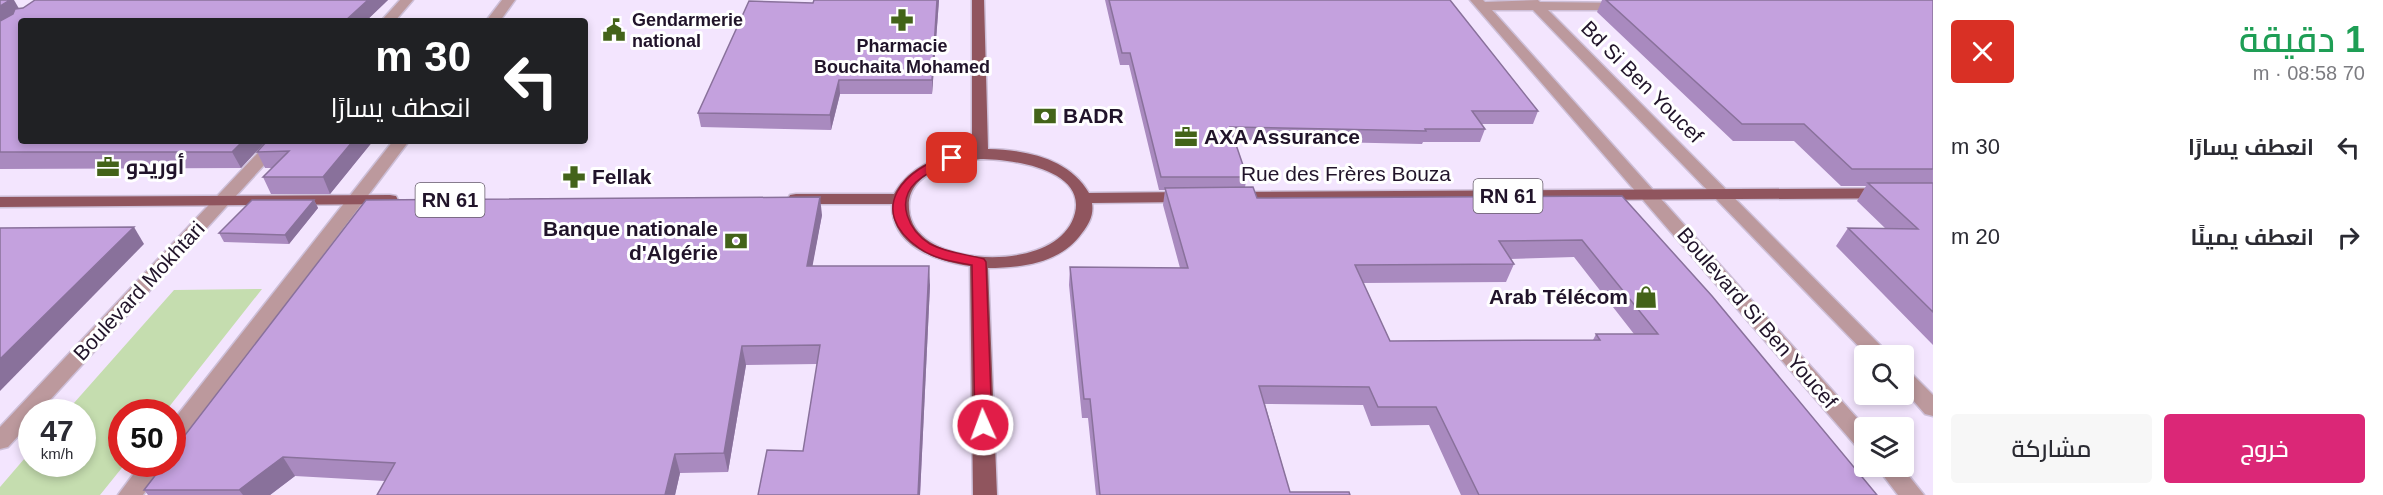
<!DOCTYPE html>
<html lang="ar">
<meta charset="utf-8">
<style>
body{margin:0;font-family:Helvetica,Cairo,sans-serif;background:#f7f7f7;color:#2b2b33;direction:rtl;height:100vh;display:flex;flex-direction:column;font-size:22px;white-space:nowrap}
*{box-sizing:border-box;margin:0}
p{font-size:20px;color:#7c7c81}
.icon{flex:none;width:33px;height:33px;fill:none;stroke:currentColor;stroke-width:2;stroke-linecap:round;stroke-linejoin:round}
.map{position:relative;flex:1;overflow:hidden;direction:ltr}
.drawer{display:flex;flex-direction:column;background:#fff;width:450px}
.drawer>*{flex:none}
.guide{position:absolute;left:18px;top:18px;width:570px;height:126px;border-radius:6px;box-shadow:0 3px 9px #0003;direction:rtl;background:#202124;color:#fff;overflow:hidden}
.buttons{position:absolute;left:1854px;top:345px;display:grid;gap:12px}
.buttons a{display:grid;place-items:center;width:60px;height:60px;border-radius:6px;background:#fff;box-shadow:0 3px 9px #0003;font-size:30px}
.speed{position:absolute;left:18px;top:399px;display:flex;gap:12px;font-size:30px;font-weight:700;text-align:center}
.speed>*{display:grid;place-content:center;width:78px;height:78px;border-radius:50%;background:#fff;box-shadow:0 3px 9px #0003;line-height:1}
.speed small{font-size:15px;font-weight:400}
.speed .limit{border:9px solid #d22;background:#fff;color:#111}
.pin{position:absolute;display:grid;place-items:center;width:51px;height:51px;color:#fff;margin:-26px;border-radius:12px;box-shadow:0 3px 9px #0006}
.me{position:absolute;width:66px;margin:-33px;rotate:358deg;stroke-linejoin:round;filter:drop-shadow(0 0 4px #0008)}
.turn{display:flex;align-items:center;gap:21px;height:126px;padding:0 18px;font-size:27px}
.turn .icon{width:78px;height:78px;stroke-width:2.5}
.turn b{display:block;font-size:42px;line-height:51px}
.round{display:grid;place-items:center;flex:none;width:63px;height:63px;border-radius:6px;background:#f7f7f7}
.summary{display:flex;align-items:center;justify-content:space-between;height:102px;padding:0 18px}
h1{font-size:36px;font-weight:600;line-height:45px;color:#1e9e55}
.cta{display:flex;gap:12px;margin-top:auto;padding:12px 18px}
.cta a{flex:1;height:69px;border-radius:6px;background:#db2777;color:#fff;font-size:24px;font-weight:600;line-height:69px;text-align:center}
.cta a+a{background:#f7f7f7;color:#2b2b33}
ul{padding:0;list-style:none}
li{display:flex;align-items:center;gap:18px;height:90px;padding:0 18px}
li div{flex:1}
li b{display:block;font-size:22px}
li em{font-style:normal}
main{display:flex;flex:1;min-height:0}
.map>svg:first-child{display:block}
</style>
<main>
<section class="drawer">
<div class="summary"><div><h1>1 دقيقة</h1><p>70 m · 08:58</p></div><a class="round" style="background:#d93025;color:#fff"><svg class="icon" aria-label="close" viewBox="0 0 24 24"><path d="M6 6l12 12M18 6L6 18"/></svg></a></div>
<ul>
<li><svg class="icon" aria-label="left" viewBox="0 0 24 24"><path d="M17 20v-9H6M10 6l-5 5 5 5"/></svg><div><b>انعطف يسارًا</b></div><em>30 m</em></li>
<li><svg class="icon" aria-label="right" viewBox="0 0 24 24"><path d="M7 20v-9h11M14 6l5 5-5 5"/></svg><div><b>انعطف يمينًا</b></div><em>20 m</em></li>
</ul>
<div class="cta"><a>خروج</a><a>مشاركة</a></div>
</section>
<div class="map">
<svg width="1933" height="495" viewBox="0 0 1933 495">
<rect width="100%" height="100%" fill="#f3e5fe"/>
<path fill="#c5ddaf" d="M 262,289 L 165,412 L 122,412 L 122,464 L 125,464 L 100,495 L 0,495 L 0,487 L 31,451 L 32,464 L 82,464 L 82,412 L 66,412 L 174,290 Z"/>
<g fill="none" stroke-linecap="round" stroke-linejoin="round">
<g stroke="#cdbfd8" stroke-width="3">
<g id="minor">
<path d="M 400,0 L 413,0 L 395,21 L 381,21 Z"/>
<path d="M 502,0 L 515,0 L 500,21 L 486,21 Z"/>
<path d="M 1470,0 L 1483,0 L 1485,2 L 1538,0 L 1540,2 L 1629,3 L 1630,6 L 1624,10 L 1548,10 L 1891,356 L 1868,356 L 1533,10 L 1492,10 L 1866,428 L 1864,448 L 1856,446 Z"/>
<path d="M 269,141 L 286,141 L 39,412 L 32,412 L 32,421 L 8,447 L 0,449 L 0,427 Z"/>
<path d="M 393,141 L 409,141 L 180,445 L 172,447 L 172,422 Z"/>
<path d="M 1904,371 L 1911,373 L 1933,395 L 1933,416 L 1925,414 L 1904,390 Z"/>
<path d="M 141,464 L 165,464 L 143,495 L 118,495 Z"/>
<path d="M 1876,466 L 1901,466 L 1924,495 L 1898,495 Z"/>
</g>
</g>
<g stroke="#cdbfd8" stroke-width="3">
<g id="major">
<path d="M 972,0 L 984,0 L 988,149 C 1025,150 1069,158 1089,193 L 1187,192 L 1193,193 L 1195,197 L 1193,201 L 1187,202 L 1092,203 C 1094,215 1089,224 1082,233 C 1061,263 1022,268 988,268 L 997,495 L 973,495 L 970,266 C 936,261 891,246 892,204 L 796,204 L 790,203 L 788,199 L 790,195 L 796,194 L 894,194 C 911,164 940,156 972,150 ZM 980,159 C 1008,159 1086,168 1075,213 C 1062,265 966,266 930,242 C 918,234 910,224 909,209 C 906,172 953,163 980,159 Z"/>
<path d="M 1933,188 L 1933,198 L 1233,202 L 1227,201 L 1225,197 L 1227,193 L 1233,192 Z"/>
<path d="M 390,195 L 396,196 L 398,200 L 396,204 L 0,207 L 0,197 Z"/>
</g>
</g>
<use href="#minor" fill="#bc999d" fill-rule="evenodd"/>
<use href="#major" fill="#90555e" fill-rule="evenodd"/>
</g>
<g fill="#a98abf" fill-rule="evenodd">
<path d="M 0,0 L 19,9 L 388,0 L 366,21 L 21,21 L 266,141 L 241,168 L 0,169 Z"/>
<path d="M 939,0 L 932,94 L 840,94 L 831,130 L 701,127 L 698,113 Z"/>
<path d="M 1105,0 L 1450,0 L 1538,111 L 1533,124 L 1481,124 L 1485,129 L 1480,142 L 1423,142 L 1422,144 L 1234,140 L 1247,177 L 1245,187 L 1257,198 L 1622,196 L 1877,495 L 1461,495 L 1429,425 L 1371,426 L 1363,405 L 1265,404 L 1290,492 L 1350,495 L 1096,495 L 1088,418 L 1082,418 L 1069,285 L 1070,267 L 1180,268 L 1163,205 L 1165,190 L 1159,190 L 1129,65 L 1120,65 ZM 1574,257 L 1634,334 L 1596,334 L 1593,340 L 1390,341 L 1363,283 L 1506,282 L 1514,264 L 1510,259 Z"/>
<path d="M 1602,0 L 1933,0 L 1933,345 L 1836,246 L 1848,228 L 1886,229 L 1857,201 L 1866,186 L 1841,186 L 1794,141 L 1733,141 L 1597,12 Z"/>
<path d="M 373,141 L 330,194 L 271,194 L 263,177 L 272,168 L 265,168 L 257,152 Z"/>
<path d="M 314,200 L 318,208 L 289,244 L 224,242 L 219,233 Z"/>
<path d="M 822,215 L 812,266 L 930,285 L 920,495 L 758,495 L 803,451 L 817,364 L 746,365 L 728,472 L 680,473 L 675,495 L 377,495 L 385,481 L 295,476 L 270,495 L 148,495 L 144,490 Z"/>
</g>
<g fill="#89719b">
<path d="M 10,0 L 14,0 L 21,12 L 0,26 L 0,6 Z"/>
<path d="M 368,0 L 388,0 L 366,21 L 345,21 Z"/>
<path d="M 937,0 L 939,0 L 932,94 L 932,80 Z"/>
<path d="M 839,80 L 840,94 L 831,130 L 830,115 Z"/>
<path d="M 243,141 L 266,141 L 241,168 L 232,152 Z"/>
<path d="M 353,141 L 373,141 L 330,194 L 323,177 Z"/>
<path d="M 820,197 L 822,215 L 809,285 L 807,266 Z"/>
<path d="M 314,200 L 318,208 L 289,244 L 285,235 Z"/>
<path d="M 134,227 L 144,244 L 0,391 L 0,359 Z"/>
<path d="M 929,266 L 930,285 L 920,495 L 918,495 Z"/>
<path d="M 742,346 L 746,365 L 728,472 L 724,453 Z"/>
<path d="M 675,454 L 680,473 L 675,495 L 665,495 Z"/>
<path d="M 283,457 L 295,476 L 270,495 L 243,495 L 239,490 Z"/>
</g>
<g fill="#c4a1de" stroke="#89719b" stroke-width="1.5" fill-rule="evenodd">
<path d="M 0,0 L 10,0 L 0,6 Z"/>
<path d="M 35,0 L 368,0 L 345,21 L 21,21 L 21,141 L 243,141 L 232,152 L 0,152 L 0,21 L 13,14 L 15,9 L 23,8 Z"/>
<path d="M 814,0 L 937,0 L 932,80 L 839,80 L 830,115 L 698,113 L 749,1 L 813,3 Z"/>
<path d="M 1109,0 L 1450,0 L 1538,111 L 1472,111 L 1485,129 L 1425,129 L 1426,131 L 1230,127 L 1247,177 L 1161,177 L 1130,53 L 1122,53 Z"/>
<path d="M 1606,0 L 1933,0 L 1933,169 L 1852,169 L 1804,124 L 1742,124 Z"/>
<path d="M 267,141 L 353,141 L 323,177 L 263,177 L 289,151 L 257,152 Z"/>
<path d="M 1868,183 L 1933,183 L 1933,312 L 1848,228 L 1918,229 Z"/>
<path d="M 1253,187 L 1257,198 L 1622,196 L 1712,296 L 1877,495 L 1479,495 L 1436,407 L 1378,407 L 1369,387 L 1259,386 L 1290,492 L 1349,492 L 1350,495 L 1100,495 L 1090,399 L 1084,399 L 1070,267 L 1188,268 L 1165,188 ZM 1582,240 L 1658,334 L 1596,334 L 1600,340 L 1390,341 L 1355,265 L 1514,264 L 1499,241 Z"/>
<path d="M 820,197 L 807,266 L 929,266 L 918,495 L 758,495 L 767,450 L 803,451 L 820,345 L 742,346 L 724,453 L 675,454 L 665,495 L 377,495 L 395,463 L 283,457 L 239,490 L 144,490 L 164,464 L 172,464 L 172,452 L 366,200 Z"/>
<path d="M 252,200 L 314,200 L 285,235 L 219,233 Z"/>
<path d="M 134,227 L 0,359 L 0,228 Z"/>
</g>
<path fill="#e11d48" stroke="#92132f" stroke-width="1.5" d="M 952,155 L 958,158 L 957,161 C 942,167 928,171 916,182 C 895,202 909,231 930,244 C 947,253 966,254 984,259 L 986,262 L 992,425 L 989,429 L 983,431 L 978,429 L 975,425 L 972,265 C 954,262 934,259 919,248 C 865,210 904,167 952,155 Z"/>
<defs>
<g id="pharmacy-bare" transform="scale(1.8)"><path d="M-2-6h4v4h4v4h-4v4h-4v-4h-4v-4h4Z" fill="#436319" stroke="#fff" stroke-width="2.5" paint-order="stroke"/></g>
<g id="civic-bare" transform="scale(1.8)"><path d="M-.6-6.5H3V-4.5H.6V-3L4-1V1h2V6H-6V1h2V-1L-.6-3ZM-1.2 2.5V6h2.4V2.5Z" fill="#436319" stroke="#fff" stroke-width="2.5" paint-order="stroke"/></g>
<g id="bank-bare" transform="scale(1.8)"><path d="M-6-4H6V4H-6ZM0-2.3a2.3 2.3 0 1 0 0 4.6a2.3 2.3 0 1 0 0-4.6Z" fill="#436319" stroke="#fff" stroke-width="2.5" paint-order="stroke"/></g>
<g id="office-bare" transform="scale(1.8)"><path d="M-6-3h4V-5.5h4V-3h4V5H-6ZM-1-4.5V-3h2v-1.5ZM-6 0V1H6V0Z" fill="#436319" stroke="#fff" stroke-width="2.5" paint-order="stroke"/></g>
<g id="shop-bare" transform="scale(1.8)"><path d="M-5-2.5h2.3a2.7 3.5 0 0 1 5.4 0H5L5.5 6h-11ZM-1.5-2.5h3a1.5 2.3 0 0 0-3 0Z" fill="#436319" stroke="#fff" stroke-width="2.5" paint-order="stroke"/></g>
</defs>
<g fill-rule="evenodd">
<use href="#pharmacy-bare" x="902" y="20"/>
<use href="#civic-bare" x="614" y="30"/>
<use href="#bank-bare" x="1045" y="116"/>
<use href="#office-bare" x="1186" y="137"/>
<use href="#office-bare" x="108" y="167"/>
<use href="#pharmacy-bare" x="574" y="177"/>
<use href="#bank-bare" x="736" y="241"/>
<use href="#shop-bare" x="1646" y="297"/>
</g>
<g text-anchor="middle" stroke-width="6" stroke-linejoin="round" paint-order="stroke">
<g font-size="18" font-weight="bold" fill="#21142a" stroke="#fff" text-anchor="start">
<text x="632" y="26">Gendarmerie<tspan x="632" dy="21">national</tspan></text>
<text x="902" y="52" text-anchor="middle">Pharmacie<tspan x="902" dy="21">Bouchaita Mohamed</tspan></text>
</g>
<g fill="#fff" stroke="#645a6a" stroke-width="1.5">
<rect x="1473.5" y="179" width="69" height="34" rx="4.5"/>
<rect x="415.5" y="183" width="69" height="34" rx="4.5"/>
</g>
<g font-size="20" font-weight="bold" fill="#21142a">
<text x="1508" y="203">RN 61</text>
<text x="450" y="207">RN 61</text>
</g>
<g font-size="21" fill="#21142a" stroke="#fff">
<text transform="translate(1642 82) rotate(45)" y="7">Bd Si Ben Youcef</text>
<text x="1346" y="181">Rue des Frères Bouza</text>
<text transform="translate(139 291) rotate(-47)" y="7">Boulevard Mokhtari</text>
<text transform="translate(1757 318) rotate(49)" y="7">Boulevard Si Ben Youcef</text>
</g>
<g font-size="21" font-weight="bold" fill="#21142a" stroke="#fff" text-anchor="start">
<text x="1063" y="123">BADR</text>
<text x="1204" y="144">AXA Assurance</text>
<text x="126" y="174">أوريدو</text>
<text x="592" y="184">Fellak</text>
<text x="718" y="236" text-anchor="end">Banque nationale<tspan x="718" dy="24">d'Algérie</tspan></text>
<text x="1628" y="304" text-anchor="end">Arab Télécom</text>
</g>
</g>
</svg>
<div class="buttons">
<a><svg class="icon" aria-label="search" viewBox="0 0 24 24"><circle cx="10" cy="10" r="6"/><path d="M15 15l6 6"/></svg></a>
<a><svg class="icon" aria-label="layers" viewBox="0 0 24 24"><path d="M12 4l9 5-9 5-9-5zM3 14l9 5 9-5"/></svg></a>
</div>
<div class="speed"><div>47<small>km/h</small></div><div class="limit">50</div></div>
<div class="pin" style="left:952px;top:158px;background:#d93025"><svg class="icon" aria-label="arrive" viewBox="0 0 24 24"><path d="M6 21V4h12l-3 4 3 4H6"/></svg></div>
<svg class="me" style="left:983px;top:425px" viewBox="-20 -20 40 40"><circle r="17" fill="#e11d48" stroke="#fff" stroke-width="3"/><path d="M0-11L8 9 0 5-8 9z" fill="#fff"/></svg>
<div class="guide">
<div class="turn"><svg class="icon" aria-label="left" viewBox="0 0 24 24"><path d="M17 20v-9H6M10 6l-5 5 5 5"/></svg><div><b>30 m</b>انعطف يسارًا</div></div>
</div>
</div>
</main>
